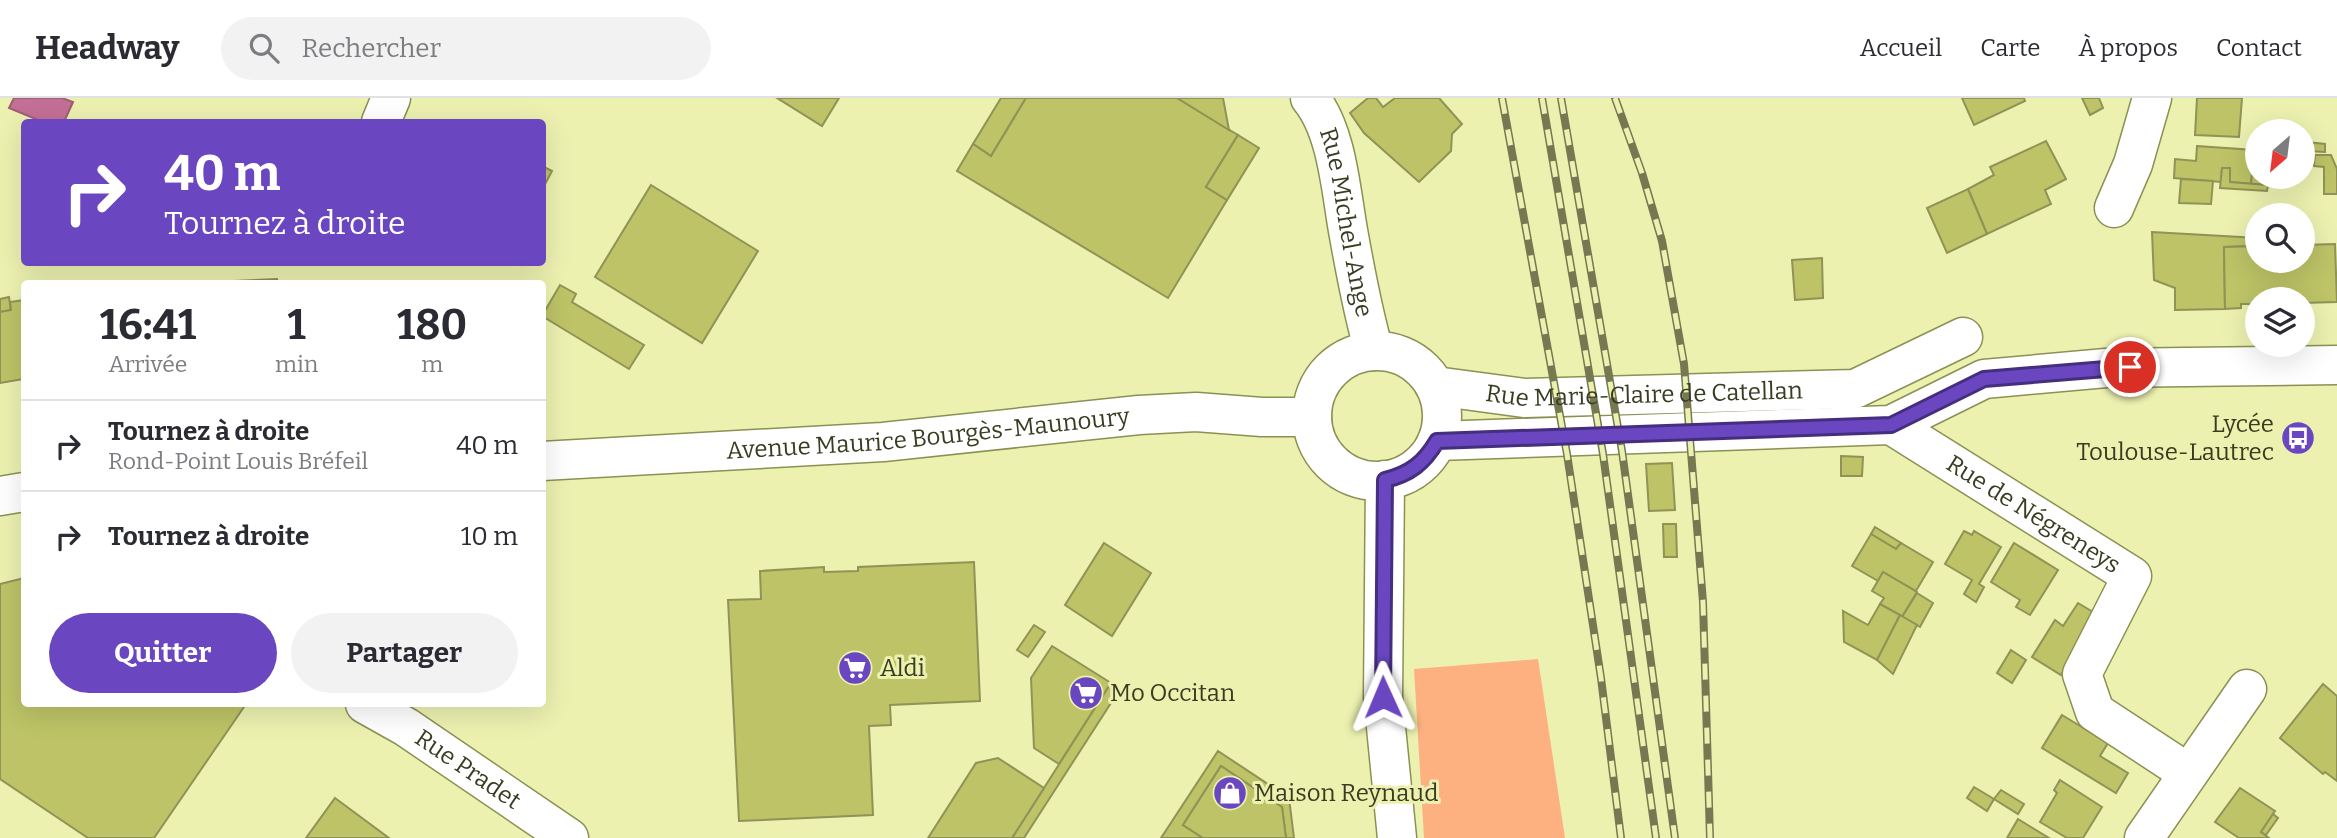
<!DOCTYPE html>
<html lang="fr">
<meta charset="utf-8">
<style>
body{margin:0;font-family:Bitter,serif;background:#f2f2f3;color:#2b2b33;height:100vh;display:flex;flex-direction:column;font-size:26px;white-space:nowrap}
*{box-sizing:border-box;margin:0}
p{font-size:23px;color:#7c7c81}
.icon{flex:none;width:38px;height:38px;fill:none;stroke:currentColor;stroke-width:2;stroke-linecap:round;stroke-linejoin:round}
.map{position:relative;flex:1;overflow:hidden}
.sheet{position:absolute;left:21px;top:182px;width:525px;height:427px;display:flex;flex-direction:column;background:#fff;border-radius:7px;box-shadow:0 7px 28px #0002}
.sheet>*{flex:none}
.banner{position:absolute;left:21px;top:21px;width:525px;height:147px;border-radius:7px;box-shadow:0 7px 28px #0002;background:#6a47c0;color:#fff;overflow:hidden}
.needle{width:46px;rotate:208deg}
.controls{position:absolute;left:2245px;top:21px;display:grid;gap:14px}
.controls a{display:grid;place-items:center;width:70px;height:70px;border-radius:50%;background:#fff;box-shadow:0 7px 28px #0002;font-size:35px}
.pin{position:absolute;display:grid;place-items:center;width:60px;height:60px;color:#fff;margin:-30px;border:4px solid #fff;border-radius:50%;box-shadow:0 2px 7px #0007}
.me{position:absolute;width:77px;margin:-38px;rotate:359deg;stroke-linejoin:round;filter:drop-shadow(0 0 5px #0008)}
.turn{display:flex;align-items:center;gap:24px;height:147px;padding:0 28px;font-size:32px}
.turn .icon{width:91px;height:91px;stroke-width:2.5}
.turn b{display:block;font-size:49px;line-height:60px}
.eta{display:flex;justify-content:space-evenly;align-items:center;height:119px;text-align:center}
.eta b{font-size:42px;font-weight:700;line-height:49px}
.cta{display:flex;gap:14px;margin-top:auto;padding:14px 28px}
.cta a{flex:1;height:80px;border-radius:42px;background:#6a47c0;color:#fff;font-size:28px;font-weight:700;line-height:80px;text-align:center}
.cta a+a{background:#f2f2f3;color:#2b2b33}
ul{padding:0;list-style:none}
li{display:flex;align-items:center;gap:21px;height:91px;padding:0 28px;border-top:2px solid #e1e1e2}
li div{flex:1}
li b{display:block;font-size:26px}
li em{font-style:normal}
header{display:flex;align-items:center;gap:42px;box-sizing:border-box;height:98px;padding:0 35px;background:#fff;border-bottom:2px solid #e1e1e2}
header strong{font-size:33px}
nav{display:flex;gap:38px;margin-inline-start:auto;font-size:24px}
.search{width:490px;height:63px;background:#f2f2f3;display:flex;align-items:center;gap:18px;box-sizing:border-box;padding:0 24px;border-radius:38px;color:#7c7c81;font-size:26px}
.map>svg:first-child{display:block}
</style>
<header>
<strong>Headway</strong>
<div class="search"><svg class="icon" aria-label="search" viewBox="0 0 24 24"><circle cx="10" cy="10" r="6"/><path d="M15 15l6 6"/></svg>Rechercher</div>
<nav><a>Accueil</a><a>Carte</a><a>À propos</a><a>Contact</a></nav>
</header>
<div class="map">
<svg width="2337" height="740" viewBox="0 0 2337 740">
<rect width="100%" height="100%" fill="#ecf1b0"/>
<path fill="#fdb080" d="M 1538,561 L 1565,740 L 1424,740 L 1414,571 Z"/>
<path fill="#c46f96" stroke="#9b6073" stroke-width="2" d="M 14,0 L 62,0 L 73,4 L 64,24 L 43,24 L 9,10 Z"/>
<g fill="#bdc366" stroke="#8f9356" stroke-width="2">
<path d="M 777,0 L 839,0 L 822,28 Z"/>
<path d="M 1001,0 L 1026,0 L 991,58 L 973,46 Z"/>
<path d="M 1026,0 L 1177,0 L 1238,37 L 1206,89 L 1227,102 L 1168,200 L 957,73 L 973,46 L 991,58 Z"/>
<path d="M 1177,0 L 1223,0 L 1229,32 Z"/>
<path d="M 1368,0 L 1376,0 L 1383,9 L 1395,0 L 1439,0 L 1462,26 L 1452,36 L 1451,53 L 1419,84 L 1364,35 L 1350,15 Z"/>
<path d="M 1962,0 L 2024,0 L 2025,3 L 1974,27 Z"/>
<path d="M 2082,0 L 2099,0 L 2103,10 L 2090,17 Z"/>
<path d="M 2197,0 L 2242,0 L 2239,39 L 2195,37 Z"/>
<path d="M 1238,37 L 1259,50 L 1227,102 L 1206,89 Z"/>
<path d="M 2046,43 L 2066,81 L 2045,92 L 2051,106 L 1987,136 L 1968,91 L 1994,77 L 1990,69 Z"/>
<path d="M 2307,44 L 2325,46 L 2325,54 L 2306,53 Z"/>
<path d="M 2197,48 L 2254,52 L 2251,86 L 2230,84 L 2230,70 L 2222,70 L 2221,84 L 2174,80 L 2175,61 L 2196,63 Z"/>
<path d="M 2254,52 L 2258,53 L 2258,79 L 2268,79 L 2268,87 L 2251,86 Z"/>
<path d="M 2315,57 L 2331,57 L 2337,71 L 2337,96 L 2324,96 L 2324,69 L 2314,68 Z"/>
<path d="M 542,68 L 552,73 L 542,92 Z"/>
<path d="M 2222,70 L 2230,70 L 2230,84 L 2268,87 L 2267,93 L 2220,90 Z"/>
<path d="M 2181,81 L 2213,83 L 2211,106 L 2179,105 Z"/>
<path d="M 651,87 L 758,153 L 702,245 L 595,179 Z"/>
<path d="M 1968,91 L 1987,136 L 1947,155 L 1927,110 Z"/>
<path d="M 2152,134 L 2258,140 L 2258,148 L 2224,149 L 2225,211 L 2175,212 L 2175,190 L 2154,182 Z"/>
<path d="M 2335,146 L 2337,204 L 2303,205 L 2303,201 L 2258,201 L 2258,206 L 2241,206 L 2241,210 L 2225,211 L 2224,149 L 2258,148 L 2258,163 L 2303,163 L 2303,147 Z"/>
<path d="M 1822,160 L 1823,200 L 1795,202 L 1792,162 Z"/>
<path d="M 277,181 L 278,186 L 214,186 L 213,184 Z"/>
<path d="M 560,187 L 576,196 L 572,204 L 644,247 L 629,271 L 542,218 Z"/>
<path d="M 9,199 L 11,212 L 0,214 L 0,201 Z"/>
<path d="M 24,202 L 24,281 L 0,285 L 0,214 L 11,212 L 10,204 Z"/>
<path d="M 1841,358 L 1863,359 L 1862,378 L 1841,378 Z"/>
<path d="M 1672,365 L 1675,412 L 1649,413 L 1646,366 Z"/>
<path d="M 1663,426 L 1676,426 L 1677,459 L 1664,459 Z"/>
<path d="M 1875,429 L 1901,445 L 1896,451 L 1871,436 Z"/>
<path d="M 1964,433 L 1972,437 L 1974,433 L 2001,449 L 1979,486 L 1984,489 L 1976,504 L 1964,496 L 1972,482 L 1945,466 Z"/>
<path d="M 1871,436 L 1896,451 L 1901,445 L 1933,464 L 1916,493 L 1883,474 L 1878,483 L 1852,468 Z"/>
<path d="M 1104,445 L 1151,475 L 1112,538 L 1065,507 Z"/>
<path d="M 2014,445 L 2058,472 L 2030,517 L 2016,509 L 2020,502 L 1991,484 Z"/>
<path d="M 974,464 L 980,603 L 890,607 L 891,627 L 869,628 L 873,717 L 739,723 L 728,502 L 761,501 L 760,473 L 824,469 L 824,474 L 858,473 L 858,469 Z"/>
<path d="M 1883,474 L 1917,494 L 1902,519 L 1880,506 L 1884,500 L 1872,493 Z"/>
<path d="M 24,480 L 24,606 L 246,606 L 154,740 L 88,740 L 0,681 L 0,486 Z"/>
<path d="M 1917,495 L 1933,505 L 1920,529 L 1902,519 Z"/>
<path d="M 2078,505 L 2098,517 L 2061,577 L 2032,559 L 2055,522 L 2063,528 Z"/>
<path d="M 1880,506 L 1900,517 L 1877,562 L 1844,544 L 1843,513 L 1868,527 Z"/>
<path d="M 1900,517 L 1917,527 L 1893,576 L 1877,562 Z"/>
<path d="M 1034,527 L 1045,534 L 1028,559 L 1017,552 Z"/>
<path d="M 1052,548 L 1111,585 L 1059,666 L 1034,650 L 1031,580 Z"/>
<path d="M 2011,552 L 2026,562 L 2012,585 L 1997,575 Z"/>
<path d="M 1111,585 L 1120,591 L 1024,740 L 1012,740 Z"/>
<path d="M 2323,586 L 2337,598 L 2337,683 L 2325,674 L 2323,676 L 2280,640 Z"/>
<path d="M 2062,617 L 2108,645 L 2100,658 L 2128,675 L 2116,695 L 2042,650 Z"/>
<path d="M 1218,653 L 1289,700 L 1294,740 L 1286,740 L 1282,709 L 1221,668 L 1183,727 L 1203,740 L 1161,740 Z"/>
<path d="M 998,660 L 1044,690 L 1012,740 L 928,740 L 976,665 Z"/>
<path d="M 1221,668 L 1282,709 L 1286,740 L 1203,740 L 1183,727 Z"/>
<path d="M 2060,682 L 2102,709 L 2083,740 L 2067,740 L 2040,724 L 2057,695 L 2054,692 Z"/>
<path d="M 1974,689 L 1994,701 L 1987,713 L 1967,700 Z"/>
<path d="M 2240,690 L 2275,713 L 2261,734 L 2269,740 L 2239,740 L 2215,724 Z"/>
<path d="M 2001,692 L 2024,706 L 2018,716 L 1994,701 Z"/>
<path d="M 335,700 L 389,740 L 306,740 Z"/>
<path d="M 2273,716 L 2278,720 L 2266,737 L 2261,734 Z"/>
<path d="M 2018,721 L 2049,740 L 2007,740 Z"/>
</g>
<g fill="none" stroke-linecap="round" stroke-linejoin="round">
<g stroke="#8c9053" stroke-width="41">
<g id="minor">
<path id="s1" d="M 1310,0 C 1338,34 1341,96 1349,138 C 1356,177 1363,215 1374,253"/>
<path d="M 381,24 L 391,0"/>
<path d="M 2114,110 L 2133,66 L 2152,0"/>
<circle cx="1377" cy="318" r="65"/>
<path id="s2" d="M 1435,288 L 1524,300 L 1855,291 L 1963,239"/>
<path id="s3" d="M 1891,327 L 2132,478 L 2082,576 L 2095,614 L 2188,675"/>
<path d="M 1437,343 L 1891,327 L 1984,281 L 2106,270 L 2337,267"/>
<path id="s4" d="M 542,363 L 883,344 L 1139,317 L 1196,314 L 1262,319 L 1312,319"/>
<path d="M 1385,382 L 1383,599 L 1397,740"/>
<path d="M 0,398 L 24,394"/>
<path id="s5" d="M 365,606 L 406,629 L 569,740"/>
<path d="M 2144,740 L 2247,591"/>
</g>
</g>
<use href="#minor" stroke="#fff" stroke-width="38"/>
<g stroke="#757851" stroke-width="8">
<g id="rail">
<path d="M 1502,0 L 1567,356 L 1601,580 L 1621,740"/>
<path d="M 1542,0 L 1603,356 L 1656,740"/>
<path d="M 1561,0 L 1622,353 L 1675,740"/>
<path d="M 1615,0 L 1642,75 L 1662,143 L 1684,266 L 1703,504 L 1710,740"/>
</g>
</g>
<use href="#rail" stroke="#ecf1b0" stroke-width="5" stroke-dasharray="16" stroke-linecap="butt"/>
</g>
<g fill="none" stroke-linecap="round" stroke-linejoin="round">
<g stroke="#452e7d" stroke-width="18">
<path id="route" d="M 1383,599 L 1385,382 C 1410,376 1424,365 1437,343 L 1891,327 L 1984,281 L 2130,269"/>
</g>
<use href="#route" stroke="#6a47c0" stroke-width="12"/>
</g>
<defs>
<g id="bus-disc" transform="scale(1.75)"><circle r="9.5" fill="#6a47c0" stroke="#ecf1b0"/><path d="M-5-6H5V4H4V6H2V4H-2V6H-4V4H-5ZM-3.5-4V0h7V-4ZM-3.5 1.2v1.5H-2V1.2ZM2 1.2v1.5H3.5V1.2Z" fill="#fff"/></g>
<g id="supermarket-disc" transform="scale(1.75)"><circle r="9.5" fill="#6a47c0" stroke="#ecf1b0"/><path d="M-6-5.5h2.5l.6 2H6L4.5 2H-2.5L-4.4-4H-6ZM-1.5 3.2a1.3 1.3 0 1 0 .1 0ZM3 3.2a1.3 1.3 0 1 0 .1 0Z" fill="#fff"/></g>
<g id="shop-disc" transform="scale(1.75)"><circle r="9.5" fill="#6a47c0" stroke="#ecf1b0"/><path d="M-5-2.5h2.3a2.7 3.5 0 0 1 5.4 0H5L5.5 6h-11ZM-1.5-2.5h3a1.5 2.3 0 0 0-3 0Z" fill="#fff"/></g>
</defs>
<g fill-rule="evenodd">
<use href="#bus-disc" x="2298" y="340"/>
<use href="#supermarket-disc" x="855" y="570"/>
<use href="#supermarket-disc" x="1086" y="595"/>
<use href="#shop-disc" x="1230" y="695"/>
</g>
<g text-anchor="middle" stroke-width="6" stroke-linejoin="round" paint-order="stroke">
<g font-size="24" fill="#3a3c22" stroke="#ecf1b0">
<text dy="8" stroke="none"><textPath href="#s1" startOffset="131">Rue Michel-Ange</textPath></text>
<text dy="8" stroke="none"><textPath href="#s2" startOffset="210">Rue Marie-Claire de Catellan</textPath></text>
<text dy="8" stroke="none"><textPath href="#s4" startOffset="387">Avenue Maurice Bourgès-Maunoury</textPath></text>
<text dy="8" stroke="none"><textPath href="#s3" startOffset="168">Rue de Négreneys</textPath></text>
<text dy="8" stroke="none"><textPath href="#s5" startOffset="122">Rue Pradet</textPath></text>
</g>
<g font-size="24" fill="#3a3c22" stroke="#ecf1b0" text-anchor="start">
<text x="2274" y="334" text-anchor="end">Lycée<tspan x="2274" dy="28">Toulouse-Lautrec</tspan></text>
<text x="880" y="578">Aldi</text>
<text x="1110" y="603">Mo Occitan</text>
<text x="1254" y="703">Maison Reynaud</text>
</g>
</g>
</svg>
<div class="controls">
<a><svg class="needle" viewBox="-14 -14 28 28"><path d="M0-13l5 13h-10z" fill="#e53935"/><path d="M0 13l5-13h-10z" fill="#7c7c81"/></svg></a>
<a><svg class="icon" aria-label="search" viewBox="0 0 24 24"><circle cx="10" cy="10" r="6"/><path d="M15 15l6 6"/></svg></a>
<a><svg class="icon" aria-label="layers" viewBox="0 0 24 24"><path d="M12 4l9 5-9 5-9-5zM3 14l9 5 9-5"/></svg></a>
</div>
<div class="pin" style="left:2130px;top:269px;background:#d93025"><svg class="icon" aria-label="arrive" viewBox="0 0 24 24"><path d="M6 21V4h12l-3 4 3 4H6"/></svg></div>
<svg class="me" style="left:1383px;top:599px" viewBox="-20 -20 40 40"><path d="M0-17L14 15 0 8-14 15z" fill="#6a47c0" stroke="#fff" stroke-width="4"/></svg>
<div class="banner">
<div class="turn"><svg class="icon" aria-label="right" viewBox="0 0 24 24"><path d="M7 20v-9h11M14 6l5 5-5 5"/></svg><div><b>40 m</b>Tournez à droite</div></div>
</div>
<section class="sheet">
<div class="eta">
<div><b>16:41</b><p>Arrivée</p></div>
<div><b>1</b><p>min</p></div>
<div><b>180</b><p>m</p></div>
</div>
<ul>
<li><svg class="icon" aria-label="right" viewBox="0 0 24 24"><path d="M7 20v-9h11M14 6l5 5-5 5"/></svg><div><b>Tournez à droite</b><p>Rond-Point Louis Bréfeil</p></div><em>40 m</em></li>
<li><svg class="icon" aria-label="right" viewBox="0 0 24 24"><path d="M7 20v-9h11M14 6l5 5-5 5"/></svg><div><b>Tournez à droite</b></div><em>10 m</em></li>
</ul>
<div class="cta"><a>Quitter</a><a>Partager</a></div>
</section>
</div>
